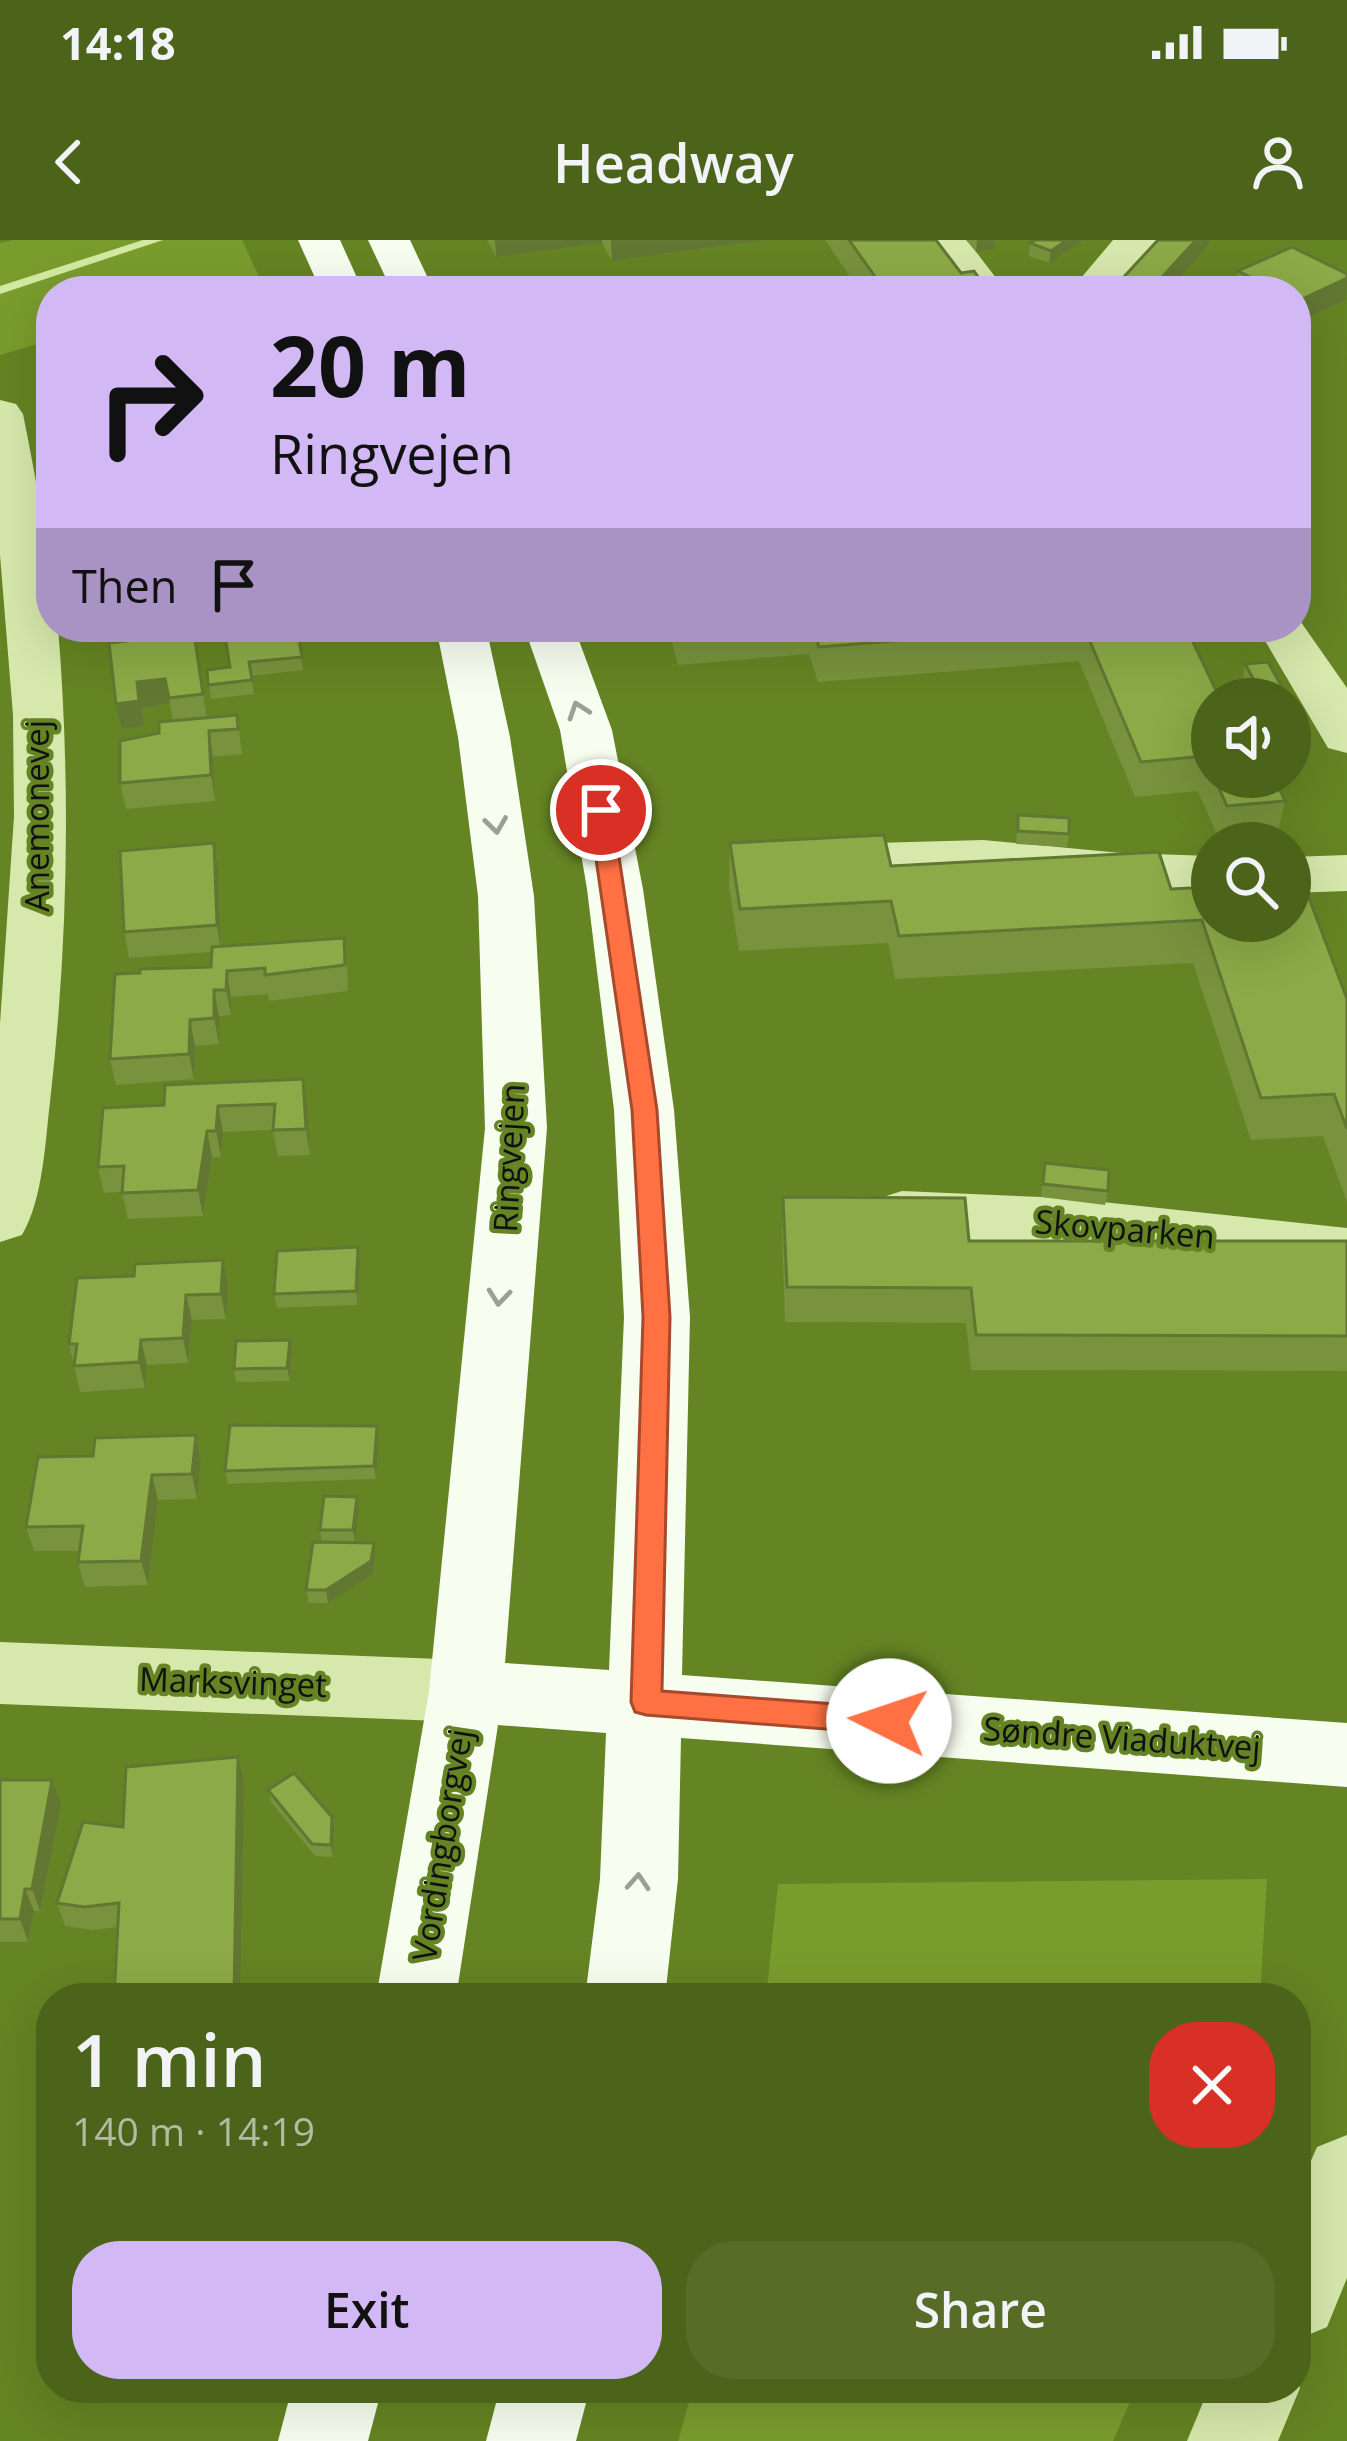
<!DOCTYPE html>
<meta charset="utf-8">
<style>
body{margin:0;font-family:"Open Sans",sans-serif;background:#566c27;color:#f1f3f6;height:100vh;display:flex;flex-direction:column;font-size:45px;white-space:nowrap}
*{box-sizing:border-box;margin:0}
p{font-size:39px;color:#b2bca2}
.icon{flex:none;width:66px;height:66px;fill:none;stroke:currentColor;stroke-width:2;stroke-linecap:round;stroke-linejoin:round}
.map{position:relative;flex:1;overflow:hidden}
.sheet{position:absolute;left:36px;top:1743px;width:1275px;height:420px;display:flex;flex-direction:column;background:#4c631a;border-radius:48px;box-shadow:0 12px 48px #0002}
.sheet>*{flex:none}
.banner{position:absolute;left:36px;top:36px;width:1275px;height:366px;border-radius:48px;box-shadow:0 12px 48px #0002;background:#d2b8f5;color:#111;overflow:hidden}
.tools{position:absolute;left:1191px;top:438px;display:grid;gap:24px}
.tools a{display:grid;place-items:center;width:120px;height:120px;border-radius:50%;background:#4c631a;box-shadow:0 12px 48px #0002;font-size:60px}
.pin{position:absolute;display:grid;place-items:center;width:102px;height:102px;color:#fff;margin:-51px;border:6px solid #fff;border-radius:50%;box-shadow:0 3px 12px #0007}
.me{position:absolute;width:132px;margin:-66px;rotate:274deg;stroke-linejoin:round;filter:drop-shadow(0 0 9px #0008)}
.turn{display:flex;align-items:center;gap:42px;height:252px;padding:0 36px;font-size:54px}
.turn .icon{width:156px;height:156px;stroke-width:2.5}
.turn b{display:block;font-size:84px;line-height:102px}
.then{display:flex;align-items:center;height:114px;padding:0 36px;background:#0003;gap:24px;font-size:45px}
.round{display:grid;place-items:center;flex:none;width:126px;height:126px;border-radius:48px;background:#566c27}
.overview{display:flex;align-items:center;justify-content:space-between;height:204px;padding:0 36px}
h1{font-size:72px;font-weight:600;line-height:90px}
.button{display:flex;gap:24px;margin-top:auto;padding:24px 36px}
.button a{flex:1;height:138px;border-radius:48px;background:#d2b8f5;color:#111;font-size:48px;font-weight:600;line-height:138px;text-align:center}
.button a+a{background:#566c27;color:#f1f3f6}
.status{display:flex;justify-content:space-between;align-items:center;height:84px;padding:0 60px;background:#4c631a;direction:ltr}
.status svg{height:33px;fill:currentColor}
header{display:flex;justify-content:space-between;align-items:center;height:156px;padding:0 36px;background:#4c631a;font-size:54px;font-weight:600}
.map>svg:first-child{display:block}
</style>
<div class="status"><b>14:18</b><svg viewBox="0 0 49 12"><path d="M0 12V9h3v3zM5 12V6h3v6zM10 12V3h3v9zM15 12V0h3v12zM26 1h20v11H26zM47 4h2v5h-2z"/></svg></div>
<header><svg class="icon" aria-label="back" viewBox="0 0 24 24"><path d="M15 5l-7 7 7 7"/></svg>Headway<svg class="icon" aria-label="person" viewBox="0 0 24 24"><circle cx="12" cy="8" r="4"/><path d="M4 21q1-7 8-7t8 7"/></svg></header>
<div class="map">
<svg width="1347" height="2201" viewBox="0 0 1347 2201">
<rect width="100%" height="100%" fill="#658423"/>
<g fill="#7a9c2d">
<path d="M 13,0 L 242,0 L 261,41 L 226,51 L 51,51 L 51,100 L 0,115 L 0,3 Z"/>
<path d="M 1267,1639 L 1260,1758 L 766,1758 L 778,1644 Z"/>
<path d="M 693,2148 L 1136,2148 L 1113,2201 L 678,2201 Z"/>
</g>
<g fill="none" stroke-linecap="round" stroke-linejoin="round">
<path fill="#d4e9a0" fill-rule="evenodd" d="M 143,0 L 163,0 L 0,54 L 0,46 Z"/>
<g fill="#d6e8ac" fill-rule="evenodd">
<path d="M 925,0 L 967,0 L 1006,51 L 963,51 Z"/>
<path d="M 1113,0 L 1159,0 L 1113,51 L 1070,51 Z"/>
<path d="M 0,160 L 16,164 L 23,174 C 37,245 51,314 51,387 L 58,387 C 71,547 68,703 50,862 C 45,904 43,959 22,995 L 0,1002 L 0,784 L 14,576 L 13,475 L 0,315 Z"/>
<path d="M 1296,375 L 1347,448 L 1347,513 L 1328,508 L 1257,387 L 1296,387 Z"/>
<path d="M 983,600 L 1121,613 L 1212,616 L 1212,652 L 1121,649 L 983,634 L 802,641 L 782,635 L 774,623 L 782,611 L 802,605 Z"/>
<path d="M 1347,615 L 1347,651 L 1290,653 L 1290,617 Z"/>
<path d="M 902,951 L 1065,958 L 1347,988 L 1347,1034 L 1065,1004 L 902,997 L 880,990 L 870,974 L 880,958 Z"/>
<path d="M 0,1402 L 466,1420 L 492,1429 L 503,1451 L 492,1473 L 466,1482 L 0,1464 Z"/>
<path d="M 1347,1895 L 1347,2038 L 1327,2087 L 1296,2100 L 1296,1955 L 1317,1907 Z"/>
<path d="M 1296,2139 L 1300,2148 L 1278,2201 L 1187,2201 L 1209,2148 L 1296,2148 Z"/>
</g>
<g fill="#f8feef" fill-rule="evenodd">
<path d="M 298,0 L 340,0 L 363,51 L 321,51 Z"/>
<path d="M 368,0 L 410,0 L 434,51 L 392,51 Z"/>
<path d="M 436,387 L 486,387 L 510,497 L 534,656 L 547,888 L 505,1423 L 609,1430 L 624,1077 L 614,870 L 587,649 L 560,490 L 524,387 L 574,387 L 612,490 L 643,649 L 674,870 L 690,1077 L 682,1435 L 1347,1483 L 1347,1547 L 681,1498 L 678,1639 L 665,1758 L 585,1758 L 600,1639 L 606,1493 L 498,1485 L 456,1758 L 376,1758 L 429,1451 L 485,888 L 478,656 L 458,497 Z"/>
<path d="M 292,2148 L 382,2148 L 368,2201 L 278,2201 Z"/>
<path d="M 500,2148 L 590,2148 L 576,2201 L 486,2201 Z"/>
</g>
</g>
<g fill="#78923d">
<path d="M 487,0 L 764,0 L 612,21 L 602,3 L 496,17 Z"/>
<path d="M 825,0 L 936,0 L 961,33 L 988,51 L 860,51 Z"/>
<path d="M 966,0 L 994,0 L 994,9 L 976,12 Z"/>
<path d="M 1035,0 L 1084,0 L 1049,23 L 1029,16 L 1030,3 Z"/>
<path d="M 1208,6 L 1167,51 L 1119,51 L 1121,40 Z"/>
<path d="M 1238,31 L 1346,60 L 1296,83 L 1296,51 L 1234,51 Z"/>
<path d="M 297,387 L 303,430 L 251,436 L 254,454 L 211,459 L 207,430 L 230,427 Z"/>
<path d="M 668,387 L 1186,387 L 1212,459 L 1212,537 L 1274,537 L 1285,561 L 1277,596 L 1220,601 L 1198,551 L 1135,557 L 1079,421 L 818,442 L 809,414 L 678,425 Z"/>
<path d="M 194,393 L 207,478 L 237,475 L 242,514 L 213,517 L 215,561 L 126,569 L 120,543 L 159,493 L 173,481 L 170,464 L 142,468 L 144,486 L 121,489 L 116,464 Z"/>
<path d="M 1245,424 L 1283,449 L 1281,459 L 1254,459 L 1243,438 Z"/>
<path d="M 1018,575 L 1069,594 L 1067,607 L 1016,604 Z"/>
<path d="M 214,603 L 218,629 L 221,707 L 347,724 L 348,751 L 269,761 L 268,754 L 231,757 L 231,775 L 219,776 L 219,804 L 195,806 L 194,839 L 116,845 L 110,819 L 140,733 L 211,727 L 212,712 L 129,718 L 124,692 Z"/>
<path d="M 730,603 L 891,626 L 1171,649 L 1347,759 L 1347,962 L 1323,896 L 1251,900 L 1193,723 L 895,739 L 888,703 L 739,711 L 729,646 Z"/>
<path d="M 303,839 L 307,865 L 310,915 L 278,916 L 273,890 L 223,892 L 221,917 L 212,917 L 203,976 L 128,979 L 122,952 L 104,953 L 98,927 L 164,865 Z"/>
<path d="M 1045,923 L 1108,951 L 1105,965 L 1041,957 Z"/>
<path d="M 783,957 L 969,1001 L 1347,1001 L 1347,1131 L 971,1130 L 966,1083 L 785,1082 L 782,992 Z"/>
<path d="M 358,1007 L 360,1021 L 358,1065 L 277,1068 L 274,1054 Z"/>
<path d="M 77,1038 L 228,1045 L 226,1079 L 192,1080 L 188,1123 L 147,1125 L 145,1148 L 80,1152 L 69,1104 Z"/>
<path d="M 290,1100 L 292,1113 L 290,1141 L 236,1142 L 234,1129 Z"/>
<path d="M 377,1186 L 379,1200 L 376,1239 L 228,1244 L 225,1231 Z"/>
<path d="M 196,1195 L 201,1220 L 197,1259 L 158,1260 L 148,1345 L 85,1347 L 78,1322 L 80,1311 L 34,1311 L 26,1287 L 93,1216 Z"/>
<path d="M 359,1270 L 355,1302 L 375,1316 L 373,1334 L 328,1363 L 309,1363 L 306,1350 L 322,1302 L 320,1290 Z"/>
<path d="M 0,1540 L 61,1564 L 40,1671 L 34,1671 L 28,1702 L 0,1702 Z"/>
<path d="M 244,1541 L 118,1687 L 92,1690 L 65,1686 L 57,1663 L 123,1587 Z"/>
<path d="M 268,1550 L 334,1590 L 333,1617 L 315,1616 L 271,1562 Z"/>
</g>
<g fill="#627732">
<path d="M 495,0 L 602,0 L 602,3 L 496,17 Z"/>
<path d="M 611,0 L 764,0 L 612,21 Z"/>
<path d="M 977,0 L 994,0 L 994,9 L 976,12 Z"/>
<path d="M 1067,0 L 1084,0 L 1049,23 L 1051,11 Z"/>
<path d="M 1196,0 L 1209,0 L 1208,6 L 1167,51 L 1151,51 L 1152,48 Z"/>
<path d="M 930,38 L 929,51 L 881,51 L 881,45 Z"/>
<path d="M 1347,38 L 1346,60 L 1296,83 L 1298,61 Z"/>
<path d="M 349,387 L 372,387 L 373,398 L 337,402 L 336,389 Z"/>
<path d="M 165,439 L 170,464 L 142,468 L 144,486 L 121,489 L 116,464 L 137,442 Z"/>
<path d="M 209,491 L 213,517 L 215,561 L 211,535 Z"/>
<path d="M 214,603 L 218,629 L 221,711 L 217,685 Z"/>
<path d="M 227,731 L 231,757 L 231,775 L 226,750 Z"/>
<path d="M 214,750 L 219,776 L 219,804 L 214,778 Z"/>
<path d="M 190,780 L 195,806 L 194,839 L 189,814 Z"/>
<path d="M 303,839 L 307,865 L 310,915 L 306,889 Z"/>
<path d="M 218,866 L 223,892 L 221,917 L 216,891 Z"/>
<path d="M 207,891 L 212,917 L 203,976 L 198,950 Z"/>
<path d="M 358,1007 L 360,1021 L 358,1065 L 356,1051 Z"/>
<path d="M 223,1020 L 228,1045 L 226,1079 L 221,1054 Z"/>
<path d="M 186,1055 L 192,1080 L 188,1123 L 183,1098 Z"/>
<path d="M 141,1100 L 147,1125 L 145,1148 L 139,1122 Z"/>
<path d="M 290,1100 L 292,1113 L 290,1141 L 287,1128 Z"/>
<path d="M 377,1186 L 379,1200 L 376,1239 L 374,1226 Z"/>
<path d="M 196,1195 L 201,1220 L 197,1259 L 192,1234 Z"/>
<path d="M 152,1235 L 158,1260 L 148,1345 L 141,1321 Z"/>
<path d="M 357,1257 L 359,1270 L 355,1303 L 353,1290 Z"/>
<path d="M 374,1303 L 375,1316 L 373,1334 L 328,1363 L 326,1350 Z"/>
<path d="M 238,1517 L 244,1541 L 240,1758 L 234,1758 Z"/>
<path d="M 52,1540 L 61,1564 L 40,1671 L 32,1649 Z"/>
<path d="M 332,1577 L 334,1590 L 333,1617 L 331,1605 Z"/>
<path d="M 25,1649 L 34,1671 L 28,1702 L 20,1679 Z"/>
</g>
<g fill="#8caa47" stroke="#627732" stroke-width="3">
<path d="M 849,0 L 936,0 L 961,33 L 974,31 L 988,51 L 940,51 L 930,38 L 881,45 Z"/>
<path d="M 1035,0 L 1067,0 L 1051,11 L 1030,3 Z"/>
<path d="M 1158,0 L 1196,0 L 1152,48 L 1121,40 Z"/>
<path d="M 1292,7 L 1347,34 L 1347,38 L 1298,61 L 1296,51 L 1278,51 L 1238,31 Z"/>
<path d="M 248,387 L 297,387 L 302,417 L 249,422 L 252,440 L 208,445 L 207,430 L 230,427 L 224,390 Z"/>
<path d="M 677,387 L 714,387 L 678,390 Z"/>
<path d="M 813,387 L 1071,387 L 819,407 Z"/>
<path d="M 1084,387 L 1186,387 L 1220,459 L 1212,459 L 1212,532 L 1205,516 L 1141,522 Z"/>
<path d="M 194,393 L 203,454 L 169,458 L 165,439 L 137,442 L 139,461 L 116,464 L 109,403 Z"/>
<path d="M 1268,422 L 1283,449 L 1260,451 L 1245,424 Z"/>
<path d="M 237,475 L 238,489 L 209,491 L 211,535 L 120,543 L 120,501 L 159,493 L 159,482 Z"/>
<path d="M 1214,537 L 1274,537 L 1285,561 L 1227,566 Z"/>
<path d="M 1018,575 L 1069,578 L 1069,594 L 1018,591 Z"/>
<path d="M 884,595 L 891,626 L 1159,612 L 1171,649 L 1212,647 L 1212,681 L 1290,681 L 1290,642 L 1303,642 L 1347,759 L 1347,889 L 1334,854 L 1261,858 L 1202,680 L 899,696 L 891,661 L 740,669 L 730,603 Z"/>
<path d="M 214,603 L 217,685 L 124,692 L 120,611 Z"/>
<path d="M 344,698 L 345,725 L 265,735 L 265,728 L 227,731 L 226,750 L 214,750 L 214,778 L 190,780 L 189,814 L 110,819 L 115,734 L 140,733 L 140,729 L 211,727 L 212,707 Z"/>
<path d="M 303,839 L 306,889 L 273,890 L 275,864 L 218,866 L 216,891 L 207,891 L 198,950 L 122,953 L 124,926 L 98,927 L 103,868 L 164,865 L 165,845 Z"/>
<path d="M 1045,923 L 1109,930 L 1108,951 L 1043,944 Z"/>
<path d="M 783,957 L 965,958 L 969,1001 L 1347,1001 L 1347,1096 L 976,1095 L 971,1048 L 787,1047 Z"/>
<path d="M 358,1007 L 356,1051 L 274,1054 L 277,1011 Z"/>
<path d="M 223,1020 L 221,1054 L 186,1055 L 183,1098 L 141,1100 L 139,1122 L 74,1126 L 77,1104 L 69,1104 L 77,1038 L 134,1036 L 135,1024 Z"/>
<path d="M 290,1100 L 287,1128 L 234,1129 L 236,1101 Z"/>
<path d="M 230,1185 L 377,1186 L 374,1226 L 225,1231 Z"/>
<path d="M 196,1195 L 192,1234 L 152,1235 L 141,1321 L 78,1322 L 83,1286 L 26,1287 L 38,1217 L 93,1216 L 95,1198 Z"/>
<path d="M 324,1256 L 357,1257 L 353,1290 L 320,1290 Z"/>
<path d="M 313,1302 L 374,1303 L 371,1321 L 326,1350 L 306,1350 Z"/>
<path d="M 238,1517 L 234,1758 L 114,1758 L 119,1663 L 84,1667 L 57,1663 L 83,1582 L 123,1587 L 126,1527 Z"/>
<path d="M 294,1533 L 332,1577 L 331,1605 L 312,1604 L 268,1550 Z"/>
<path d="M 0,1540 L 52,1540 L 32,1649 L 25,1649 L 20,1679 L 0,1679 Z"/>
</g>
<defs><path id="oneway-chevron" d="M-2-3.5L2.5 0L-2 3.5" fill="none" stroke-width="1.6" stroke-linecap="round" stroke-linejoin="round" transform="scale(3)"/></defs>
<g stroke="#9c9f96">
<use href="#oneway-chevron" transform="translate(578 470) rotate(-109)"/>
<use href="#oneway-chevron" transform="translate(496 585) rotate(82)"/>
<use href="#oneway-chevron" transform="translate(499 1057) rotate(96)"/>
<use href="#oneway-chevron" transform="translate(638 1642) rotate(-86)"/>
</g>
<path fill="#ff7043" stroke="#a6492c" stroke-width="3" d="M 601,563 L 612,570 L 657,870 L 670,1077 L 662,1451 L 889,1468 L 900,1472 L 905,1481 L 900,1490 L 889,1494 L 646,1475 L 635,1472 L 631,1462 L 643,1077 L 632,870 L 589,570 Z"/>
<g text-anchor="middle" stroke-width="9" stroke-linejoin="round" paint-order="stroke">
<g font-size="33" fill="#111" stroke="#658423">
<text transform="translate(37 576) rotate(-90)" y="12">Anemonevej</text>
<text transform="translate(509 918) rotate(-87)" y="12">Ringvejen</text>
<text transform="translate(1125 989) rotate(5)" y="12">Skovparken</text>
<text transform="translate(233 1442) rotate(2)" y="12">Marksvinget</text>
<text transform="translate(1122 1498) rotate(4)" y="12">Søndre Viaduktvej</text>
<text transform="translate(442 1605) rotate(-81)" y="12">Vordingborgvej</text>
</g>
</g>
</svg>
<div class="tools">
<a><svg class="icon" aria-label="sound" viewBox="0 0 24 24"><path d="M4 9h4l5-4v14l-5-4H4zM17 9q2 3 0 6"/></svg></a>
<a><svg class="icon" aria-label="search" viewBox="0 0 24 24"><circle cx="10" cy="10" r="6"/><path d="M15 15l6 6"/></svg></a>
</div>
<div class="pin" style="left:601px;top:570px;background:#d93025"><svg class="icon" aria-label="arrive" viewBox="0 0 24 24"><path d="M6 21V4h12l-3 4 3 4H6"/></svg></div>
<svg class="me" style="left:889px;top:1481px" viewBox="-20 -20 40 40"><circle r="19" fill="#fff"/><path d="M0-13L10 11 0 6-10 11z" fill="#ff7043"/></svg>
<div class="banner">
<div class="turn"><svg class="icon" aria-label="right" viewBox="0 0 24 24"><path d="M7 20v-9h11M14 6l5 5-5 5"/></svg><div><b>20 m</b>Ringvejen</div></div>
<div class="then">Then<svg class="icon" aria-label="arrive" viewBox="0 0 24 24"><path d="M6 21V4h12l-3 4 3 4H6"/></svg></div>
</div>
<section class="sheet">
<div class="overview"><div><h1>1 min</h1><p>140 m · 14:19</p></div><a class="round" style="background:#d93025;color:#fff"><svg class="icon" aria-label="close" viewBox="0 0 24 24"><path d="M6 6l12 12M18 6L6 18"/></svg></a></div>
<div class="button"><a>Exit</a><a>Share</a></div>
</section>
</div>
